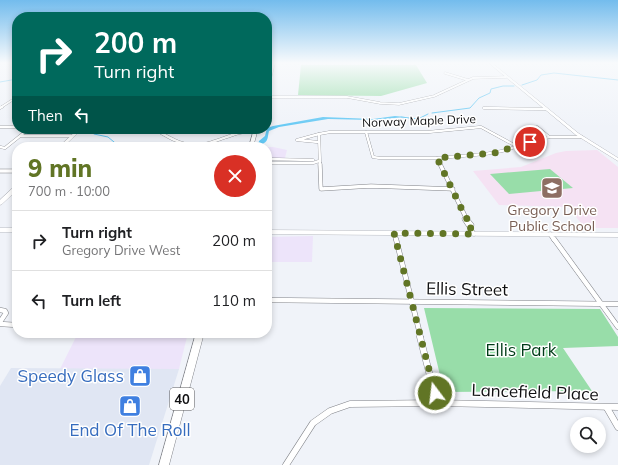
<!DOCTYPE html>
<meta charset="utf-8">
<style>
body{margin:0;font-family:Mulish,sans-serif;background:#f6f6f6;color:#202124;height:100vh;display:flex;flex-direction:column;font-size:15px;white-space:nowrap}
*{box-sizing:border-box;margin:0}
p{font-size:13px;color:#757577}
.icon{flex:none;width:22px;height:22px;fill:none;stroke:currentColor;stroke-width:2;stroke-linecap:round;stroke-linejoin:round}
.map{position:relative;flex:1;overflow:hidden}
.drawer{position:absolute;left:12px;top:142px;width:260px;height:196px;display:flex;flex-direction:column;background:#fff;border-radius:16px;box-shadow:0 2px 6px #0003}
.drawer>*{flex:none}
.banner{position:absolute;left:12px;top:12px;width:260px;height:122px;border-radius:16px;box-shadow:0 2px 6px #0003;background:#00695c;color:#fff;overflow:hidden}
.controls{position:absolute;left:570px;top:417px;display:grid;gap:8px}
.controls a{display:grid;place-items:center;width:36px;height:36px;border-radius:50%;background:#fff;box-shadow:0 2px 6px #0003;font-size:20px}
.pin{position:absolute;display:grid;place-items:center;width:34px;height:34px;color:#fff;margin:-17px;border:2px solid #fff;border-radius:50%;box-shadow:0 1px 4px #0007}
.me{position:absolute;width:44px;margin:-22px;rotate:345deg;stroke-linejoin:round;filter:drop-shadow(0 0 3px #0008)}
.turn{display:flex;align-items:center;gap:14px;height:84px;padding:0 16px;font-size:18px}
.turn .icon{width:52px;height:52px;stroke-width:2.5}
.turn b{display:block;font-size:28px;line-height:34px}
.then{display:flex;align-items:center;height:38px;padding:0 16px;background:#0003;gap:8px;font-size:15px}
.round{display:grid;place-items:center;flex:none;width:42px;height:42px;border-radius:21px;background:#f6f6f6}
.summary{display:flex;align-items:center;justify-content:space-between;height:68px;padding:0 16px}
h1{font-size:24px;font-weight:800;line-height:30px;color:#617525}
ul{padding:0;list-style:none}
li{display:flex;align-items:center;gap:12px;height:60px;padding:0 16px;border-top:1px solid #e0e0e0}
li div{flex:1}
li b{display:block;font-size:15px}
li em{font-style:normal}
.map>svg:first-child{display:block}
</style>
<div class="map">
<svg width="618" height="465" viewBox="0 0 618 465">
<rect width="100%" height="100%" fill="#f0f3f9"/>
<g fill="#ede4fa">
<path d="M 257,147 L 273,147 L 287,150 L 285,158 L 267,158 L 267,147 Z"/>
<path d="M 313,236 L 312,262 L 267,262 L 267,237 Z"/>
<path d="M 78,333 L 188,333 L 179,369 L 60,369 Z"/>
</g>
<path fill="#e0e6f3" d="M 11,368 L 179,369 L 149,465 L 0,465 L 0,386 Z"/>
<path fill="#f5e2f3" d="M 597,150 L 618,167 L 618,228 L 585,228 L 568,207 L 499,205 L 473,171 L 521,167 L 556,153 L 566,151 Z"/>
<g fill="#98dda9">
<path d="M 301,65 L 416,65 L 427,83 L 381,96 L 298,95 Z"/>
<path d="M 550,169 L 573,188 L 509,194 L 490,174 Z"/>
<path d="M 424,308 L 600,309 L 618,337 L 618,346 L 563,348 L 592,391 L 444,392 Z"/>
</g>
<path fill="#63c8f4" d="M 395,116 L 405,117 L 373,120 L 328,119 L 279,127 L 269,131 C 267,139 269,143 258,145 L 259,141 L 265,136 L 267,128 L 273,126 L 323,117 L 373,119 Z"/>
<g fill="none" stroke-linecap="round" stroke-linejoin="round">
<g stroke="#63c8f4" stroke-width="1">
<path d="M 0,82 L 17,79"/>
<path d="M 522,85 L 537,80 L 541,75 L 554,73 L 618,80"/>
<path d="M 432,113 L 470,108 L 479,98 L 490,93 L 491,89 L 503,86 L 514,86"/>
<path d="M 401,117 L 418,119 L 428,114"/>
<path d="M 90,131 L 94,134 L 108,137 L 120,147"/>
<path d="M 243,147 L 246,144 L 259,143"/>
</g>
<g stroke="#818389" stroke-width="2.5">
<g id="street-far4">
<path d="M 445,73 L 468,80"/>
<path d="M 267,97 L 347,97 L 380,103 L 399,104 L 434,96 L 473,78 L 506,77"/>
<path d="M 0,108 L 17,97"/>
</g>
</g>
<g stroke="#818389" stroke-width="3">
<g id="street-far3">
<path d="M 0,108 L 2,107"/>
<path d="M 484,108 L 545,109"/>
<path d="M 0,127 L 17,127"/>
<path d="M 537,127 L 549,137"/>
<path d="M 154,129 C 165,135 178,144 192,145 C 214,146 233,130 256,131"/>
<path d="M 366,132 L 373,157 L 380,158 L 437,158 L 485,154 L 502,151 L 549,137 L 582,137"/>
<path d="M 20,136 L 72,136"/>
<path d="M 318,142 L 297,140 L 319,134"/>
<path d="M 0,147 L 5,148 L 25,132 L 25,129"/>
<path d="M 437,158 L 440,165"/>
<path d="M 267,159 L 313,160"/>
<path d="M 267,163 L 313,163 L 319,161"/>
<path d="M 320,165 L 319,134 L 330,132 L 428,132 L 481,127 L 516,146"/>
</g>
</g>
<g stroke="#818389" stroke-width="4.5">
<g id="street-far2">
<path d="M 320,164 L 321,189 L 371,186 L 453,189"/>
<path d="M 440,164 L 466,218 L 472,225 L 471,227"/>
<path d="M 0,171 L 17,171"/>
<path d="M 466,218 L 464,219 L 474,234"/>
<path d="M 394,233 L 396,240"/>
<path d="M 550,234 L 554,240"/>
</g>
</g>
<g stroke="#818389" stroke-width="5.5">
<g id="street-far1">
<path d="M 396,239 L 421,338"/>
<path d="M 554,239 L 618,327"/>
<path d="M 267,300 L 618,304"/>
<path d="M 0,310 L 5,311 L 6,313 L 0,322"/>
<path d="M 0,324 L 17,325"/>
</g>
</g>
<g stroke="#818389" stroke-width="7">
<g id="street">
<path d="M 420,337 L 437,403"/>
<path d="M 607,408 L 618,427"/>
<path d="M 286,465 L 313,423 L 330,411 L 350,404 L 437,403 L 618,407"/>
</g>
</g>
<g stroke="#818389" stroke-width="0.5">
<g id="secondary">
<path d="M 489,63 L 492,63 L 578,133 L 618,158 L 618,161 L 576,135 Z"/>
<path d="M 78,129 L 82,129 L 63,147 L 59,147 Z"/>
<path d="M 15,186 L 17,186 L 17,190 L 2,204 L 0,205 L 0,200 Z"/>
<rect x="0" y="228" width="17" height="4"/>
<path d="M 267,230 L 618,233 L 618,237 L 267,234 Z"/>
</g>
</g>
<g stroke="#818389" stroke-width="1">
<g id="primary">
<path d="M 273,63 L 275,63 L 269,87 L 267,88 L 267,82 Z"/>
<path d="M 254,129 L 258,129 L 253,147 L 249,147 Z"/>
<path d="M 196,333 L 204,333 L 169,465 L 159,465 Z"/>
</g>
</g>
<use href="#street-far4" stroke="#fff" stroke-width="2"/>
<use href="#street-far3" stroke="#fff" stroke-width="2.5"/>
<use href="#street-far2" stroke="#fff" stroke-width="3.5"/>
<use href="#street-far1" stroke="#fff" stroke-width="4.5"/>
<use href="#street" stroke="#fff" stroke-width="6"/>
<use href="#secondary" fill="#fff" fill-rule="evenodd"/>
<use href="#primary" fill="#fff" fill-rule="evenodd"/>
</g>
<linearGradient id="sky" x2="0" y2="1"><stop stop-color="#73bced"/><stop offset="0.49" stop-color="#f8fafc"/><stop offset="1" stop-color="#f8fafc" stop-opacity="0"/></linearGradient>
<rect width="618" height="128" fill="url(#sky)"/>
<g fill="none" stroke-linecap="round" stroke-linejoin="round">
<path stroke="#617525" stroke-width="7" stroke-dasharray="0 12.6" d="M 435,393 L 394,233 L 474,234 L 470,227 L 472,225 L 469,220 L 466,218 L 437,158 L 494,153 L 530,142"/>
</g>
<defs>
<g id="school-square" transform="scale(1.15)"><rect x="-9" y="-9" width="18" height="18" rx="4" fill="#8d6e63" stroke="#fff"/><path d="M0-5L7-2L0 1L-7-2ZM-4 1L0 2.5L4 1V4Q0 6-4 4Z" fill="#fff"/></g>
<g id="shop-square" transform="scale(1.15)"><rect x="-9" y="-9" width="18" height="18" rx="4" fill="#3f7fe0" stroke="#fff"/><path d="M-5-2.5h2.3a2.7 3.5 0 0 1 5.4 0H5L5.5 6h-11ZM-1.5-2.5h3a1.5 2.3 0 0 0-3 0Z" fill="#fff"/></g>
</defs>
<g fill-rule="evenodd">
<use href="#school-square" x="552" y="188"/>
<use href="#shop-square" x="140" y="376"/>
<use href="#shop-square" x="130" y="406"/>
</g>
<g text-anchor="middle" stroke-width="3" stroke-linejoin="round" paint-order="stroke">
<g font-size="12" fill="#0f0f11" stroke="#fff">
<text transform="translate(419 121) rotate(-2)" y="4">Norway Maple Drive</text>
</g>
<rect fill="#fff" stroke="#575758" stroke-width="1" x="170" y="388" width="24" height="22" rx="3"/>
<g font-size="13" font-weight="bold" fill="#0f0f11">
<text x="182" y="404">40</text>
</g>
<g font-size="14" fill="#785e54" stroke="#fff">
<text x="552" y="215">Gregory Drive<tspan x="552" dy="16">Public School</tspan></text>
</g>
<g font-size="17" fill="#0f0f11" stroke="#fff">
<text transform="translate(467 289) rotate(1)" y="6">Ellis Street</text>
<text transform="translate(535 392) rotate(2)" y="6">Lancefield Place</text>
</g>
<g font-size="17" fill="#003c18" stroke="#fff">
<text x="521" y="356">Ellis Park</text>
</g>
<g font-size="17" fill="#366cbe" stroke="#fff" text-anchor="end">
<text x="124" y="382">Speedy Glass</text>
<text x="130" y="436" text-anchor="middle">End Of The Roll</text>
</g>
</g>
</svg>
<div class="controls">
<a><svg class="icon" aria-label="search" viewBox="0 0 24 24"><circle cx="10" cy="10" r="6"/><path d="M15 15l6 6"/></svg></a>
</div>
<div class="pin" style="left:530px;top:142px;background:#d93025"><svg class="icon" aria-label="arrive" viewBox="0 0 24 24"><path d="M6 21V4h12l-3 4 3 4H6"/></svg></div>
<svg class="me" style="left:435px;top:393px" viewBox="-20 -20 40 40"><circle r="17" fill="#617525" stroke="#fff" stroke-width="3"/><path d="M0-11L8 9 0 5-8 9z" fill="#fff"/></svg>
<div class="banner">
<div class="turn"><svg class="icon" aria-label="right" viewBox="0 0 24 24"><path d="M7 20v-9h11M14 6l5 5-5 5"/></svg><div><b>200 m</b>Turn right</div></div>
<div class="then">Then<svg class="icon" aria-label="left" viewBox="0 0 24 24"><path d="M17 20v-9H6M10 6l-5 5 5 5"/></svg></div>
</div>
<section class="drawer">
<div class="summary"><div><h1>9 min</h1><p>700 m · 10:00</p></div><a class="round" style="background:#d93025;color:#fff"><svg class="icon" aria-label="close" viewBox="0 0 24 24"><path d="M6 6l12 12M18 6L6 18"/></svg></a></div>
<ul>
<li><svg class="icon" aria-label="right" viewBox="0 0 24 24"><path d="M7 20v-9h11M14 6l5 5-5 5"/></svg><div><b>Turn right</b><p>Gregory Drive West</p></div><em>200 m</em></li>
<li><svg class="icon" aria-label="left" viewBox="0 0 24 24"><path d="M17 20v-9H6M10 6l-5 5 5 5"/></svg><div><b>Turn left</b></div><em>110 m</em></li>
</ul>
</section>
</div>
